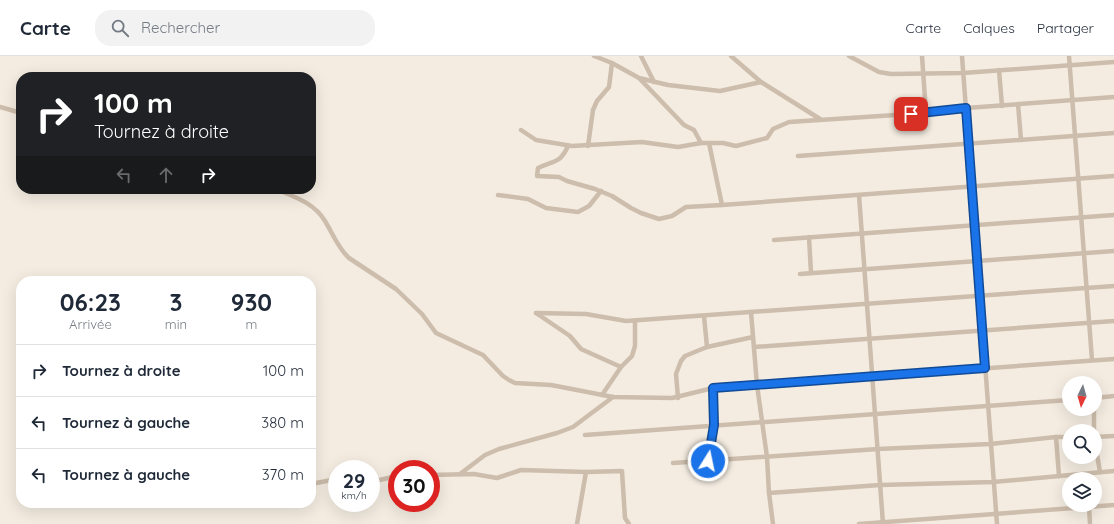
<!DOCTYPE html>
<html lang="fr">
<meta charset="utf-8">
<style>
body{margin:0;font-family:Quicksand,sans-serif;background:#f2f2f3;color:#1f2937;height:100vh;display:flex;flex-direction:column;font-size:15px;white-space:nowrap}
*{box-sizing:border-box;margin:0}
p{font-size:13px;color:#747a83}
.icon{flex:none;width:22px;height:22px;fill:none;stroke:currentColor;stroke-width:2;stroke-linecap:round;stroke-linejoin:round}
.map{position:relative;flex:1;overflow:hidden}
.details{position:absolute;left:16px;top:220px;width:300px;height:232px;display:flex;flex-direction:column;background:#fff;border-radius:16px;box-shadow:0 4px 16px #0002}
.details>*{flex:none}
.hud{position:absolute;left:16px;top:16px;width:300px;height:122px;border-radius:16px;box-shadow:0 4px 16px #0002;background:#202124;color:#fff;overflow:hidden}
.needle{width:26px;rotate:185deg}
.fabs{position:absolute;left:1062px;top:320px;display:grid;gap:8px}
.fabs a{display:grid;place-items:center;width:40px;height:40px;border-radius:50%;background:#fff;box-shadow:0 4px 16px #0002;font-size:20px}
.speed{position:absolute;left:328px;top:404px;display:flex;gap:8px;font-size:20px;font-weight:700;text-align:center}
.speed>*{display:grid;place-content:center;width:52px;height:52px;border-radius:50%;background:#fff;box-shadow:0 4px 16px #0002;line-height:1}
.speed small{font-size:10px;font-weight:400}
.speed .limit{border:6px solid #d22;background:#fff;color:#111}
.pin{position:absolute;display:grid;place-items:center;width:34px;height:34px;color:#fff;margin:-17px;border-radius:8px;box-shadow:0 2px 6px #0006}
.me{position:absolute;width:44px;margin:-22px;rotate:10deg;stroke-linejoin:round;filter:drop-shadow(0 0 3px #0008)}
.turn{display:flex;align-items:center;gap:14px;height:84px;padding:0 12px;font-size:18px}
.turn .icon{width:52px;height:52px;stroke-width:2.5}
.turn b{display:block;font-size:28px;line-height:34px}
.lanes{display:flex;align-items:center;height:38px;padding:0 12px;background:#0003;justify-content:center;gap:20px;direction:ltr}
.lanes .off{opacity:.35}
.eta{display:flex;justify-content:space-evenly;align-items:center;height:68px;text-align:center}
.eta b{font-size:24px;font-weight:800;line-height:28px}
ul{padding:0;list-style:none}
li{display:flex;align-items:center;gap:12px;height:52px;padding:0 12px;border-top:1px solid #e0e1e3}
li div{flex:1}
li b{display:block;font-size:15px}
li em{font-style:normal}
header{display:flex;align-items:center;gap:24px;box-sizing:border-box;height:56px;padding:0 20px;background:#fff;border-bottom:1px solid #e0e1e3}
header strong{font-size:19px}
nav{display:flex;gap:22px;margin-inline-start:auto;font-size:14px}
.search{width:280px;height:36px;background:#f2f2f3;display:flex;align-items:center;gap:10px;box-sizing:border-box;padding:0 14px;border-radius:16px;color:#747a83;font-size:15px}
.map>svg:first-child{display:block}
</style>
<header>
<strong>Carte</strong>
<div class="search"><svg class="icon" aria-label="search" viewBox="0 0 24 24"><circle cx="10" cy="10" r="6"/><path d="M15 15l6 6"/></svg>Rechercher</div>
<nav><a>Carte</a><a>Calques</a><a>Partager</a></nav>
</header>
<div class="map">
<svg width="1114" height="468" viewBox="0 0 1114 468">
<rect width="100%" height="100%" fill="#f4ece1"/>
<g fill="none" stroke-linecap="round" stroke-linejoin="round">
<g stroke="#cdbdac" stroke-width="4.5">
<path d="M 594,0 L 612,7 L 639,22 L 668,29 L 720,35 L 761,26 L 820,63"/>
<path d="M 641,0 L 654,26"/>
<path d="M 731,0 L 761,26"/>
<path d="M 849,0 L 879,16 L 891,18 L 963,17 L 1114,6"/>
<path d="M 922,0 L 926,57"/>
<path d="M 962,0 L 997,468"/>
<path d="M 1069,0 L 1092,304"/>
<path d="M 999,14 L 1002,50"/>
<path d="M 640,23 L 684,69 L 694,74 L 701,87"/>
<path d="M 1018,48 L 1021,84"/>
<path d="M 0,51 L 21,57"/>
<path d="M 521,74 L 536,84 L 572,90 L 642,86 L 678,91 L 701,87 L 723,87 L 736,90 L 767,82 L 773,73 L 789,66 L 926,57 L 966,52 L 1114,41"/>
<path d="M 568,90 C 560,108 554,104 538,112 L 537,120 L 559,121 L 567,125 L 595,133 L 612,140 L 631,152 L 641,157 L 659,163 L 672,160 L 686,151 L 722,149 L 709,87"/>
<path d="M 588,90 L 593,54 L 597,45 L 609,31 L 612,7"/>
<path d="M 798,100 L 1114,77"/>
<path d="M 276,133 C 295,141 314,147 325,165 C 333,178 338,192 349,202 L 396,233 L 422,258 L 436,277 L 483,299 L 503,320 L 509,324 L 515,327 L 551,329 L 613,341 L 672,342 L 713,332 L 1114,303"/>
<path d="M 498,139 L 528,143 L 546,152 L 578,156 L 589,150 L 601,135"/>
<path d="M 859,139 L 883,468"/>
<path d="M 722,149 L 1114,120"/>
<path d="M 809,181 L 811,217"/>
<path d="M 774,184 L 1114,159"/>
<path d="M 800,218 L 1114,195"/>
<path d="M 751,256 L 757,329 L 767,401 L 769,437 L 773,468"/>
<path d="M 536,257 L 586,258 L 626,265 L 1114,230"/>
<path d="M 536,257 L 570,280 L 581,293 L 621,311"/>
<path d="M 704,260 L 707,291"/>
<path d="M 754,291 L 1114,265"/>
<path d="M 602,339 L 621,311 L 632,300 L 635,290 L 635,265"/>
<path d="M 678,342 L 676,318 L 681,305 L 685,300 L 707,291 L 753,281"/>
<path d="M 1095,342 L 1114,340"/>
<path d="M 1094,375 L 1094,353"/>
<path d="M 585,379 L 1069,344"/>
<path d="M 1056,381 L 1059,420"/>
<path d="M 1095,381 L 1114,380"/>
<path d="M 1095,387 L 1100,416"/>
<path d="M 708,405 L 714,369 L 713,332"/>
<path d="M 673,407 L 878,393 L 990,388 L 1056,381 L 1069,381"/>
<path d="M 460,418 L 485,399 L 499,393 L 557,377 L 573,371 L 613,341"/>
<path d="M 431,419 L 474,418 L 497,422 L 521,414 L 586,416 L 622,415 L 625,462 L 629,468"/>
<path d="M 371,426 L 397,420"/>
<path d="M 311,428 L 337,423"/>
<path d="M 769,437 L 880,429 L 993,426 L 1114,415"/>
<path d="M 1089,451 L 1090,468"/>
<path d="M 577,468 L 586,416"/>
<path d="M 859,468 L 1114,449"/>
</g>
</g>
<g fill="none" stroke-linecap="round" stroke-linejoin="round">
<g stroke="#114b97" stroke-width="10">
<path id="route" d="M 708,405 L 714,369 L 713,332 L 985,312 L 966,52 L 911,58"/>
</g>
<use href="#route" stroke="#1a73e8" stroke-width="7"/>
</g>
</svg>
<div class="fabs">
<a><svg class="needle" viewBox="-14 -14 28 28"><path d="M0-13l5 13h-10z" fill="#e53935"/><path d="M0 13l5-13h-10z" fill="#747a83"/></svg></a>
<a><svg class="icon" aria-label="search" viewBox="0 0 24 24"><circle cx="10" cy="10" r="6"/><path d="M15 15l6 6"/></svg></a>
<a><svg class="icon" aria-label="layers" viewBox="0 0 24 24"><path d="M12 4l9 5-9 5-9-5zM3 14l9 5 9-5"/></svg></a>
</div>
<div class="speed"><div>29<small>km/h</small></div><div class="limit">30</div></div>
<div class="pin" style="left:911px;top:58px;background:#d93025"><svg class="icon" aria-label="arrive" viewBox="0 0 24 24"><path d="M6 21V4h12l-3 4 3 4H6"/></svg></div>
<svg class="me" style="left:708px;top:405px" viewBox="-20 -20 40 40"><circle r="17" fill="#1a73e8" stroke="#fff" stroke-width="3"/><path d="M0-11L8 9 0 5-8 9z" fill="#fff"/></svg>
<div class="hud">
<div class="turn"><svg class="icon" aria-label="right" viewBox="0 0 24 24"><path d="M7 20v-9h11M14 6l5 5-5 5"/></svg><div><b>100 m</b>Tournez à droite</div></div>
<div class="lanes"><svg class="icon off" aria-label="left" viewBox="0 0 24 24"><path d="M17 20v-9H6M10 6l-5 5 5 5"/></svg><svg class="icon off" aria-label="ahead" viewBox="0 0 24 24"><path d="M12 20V5M6 11l6-6 6 6"/></svg><svg class="icon" aria-label="right" viewBox="0 0 24 24"><path d="M7 20v-9h11M14 6l5 5-5 5"/></svg></div>
</div>
<section class="details">
<div class="eta">
<div><b>06:23</b><p>Arrivée</p></div>
<div><b>3</b><p>min</p></div>
<div><b>930</b><p>m</p></div>
</div>
<ul>
<li><svg class="icon" aria-label="right" viewBox="0 0 24 24"><path d="M7 20v-9h11M14 6l5 5-5 5"/></svg><div><b>Tournez à droite</b></div><em>100 m</em></li>
<li><svg class="icon" aria-label="left" viewBox="0 0 24 24"><path d="M17 20v-9H6M10 6l-5 5 5 5"/></svg><div><b>Tournez à gauche</b></div><em>380 m</em></li>
<li><svg class="icon" aria-label="left" viewBox="0 0 24 24"><path d="M17 20v-9H6M10 6l-5 5 5 5"/></svg><div><b>Tournez à gauche</b></div><em>370 m</em></li>
</ul>
</section>
</div>
